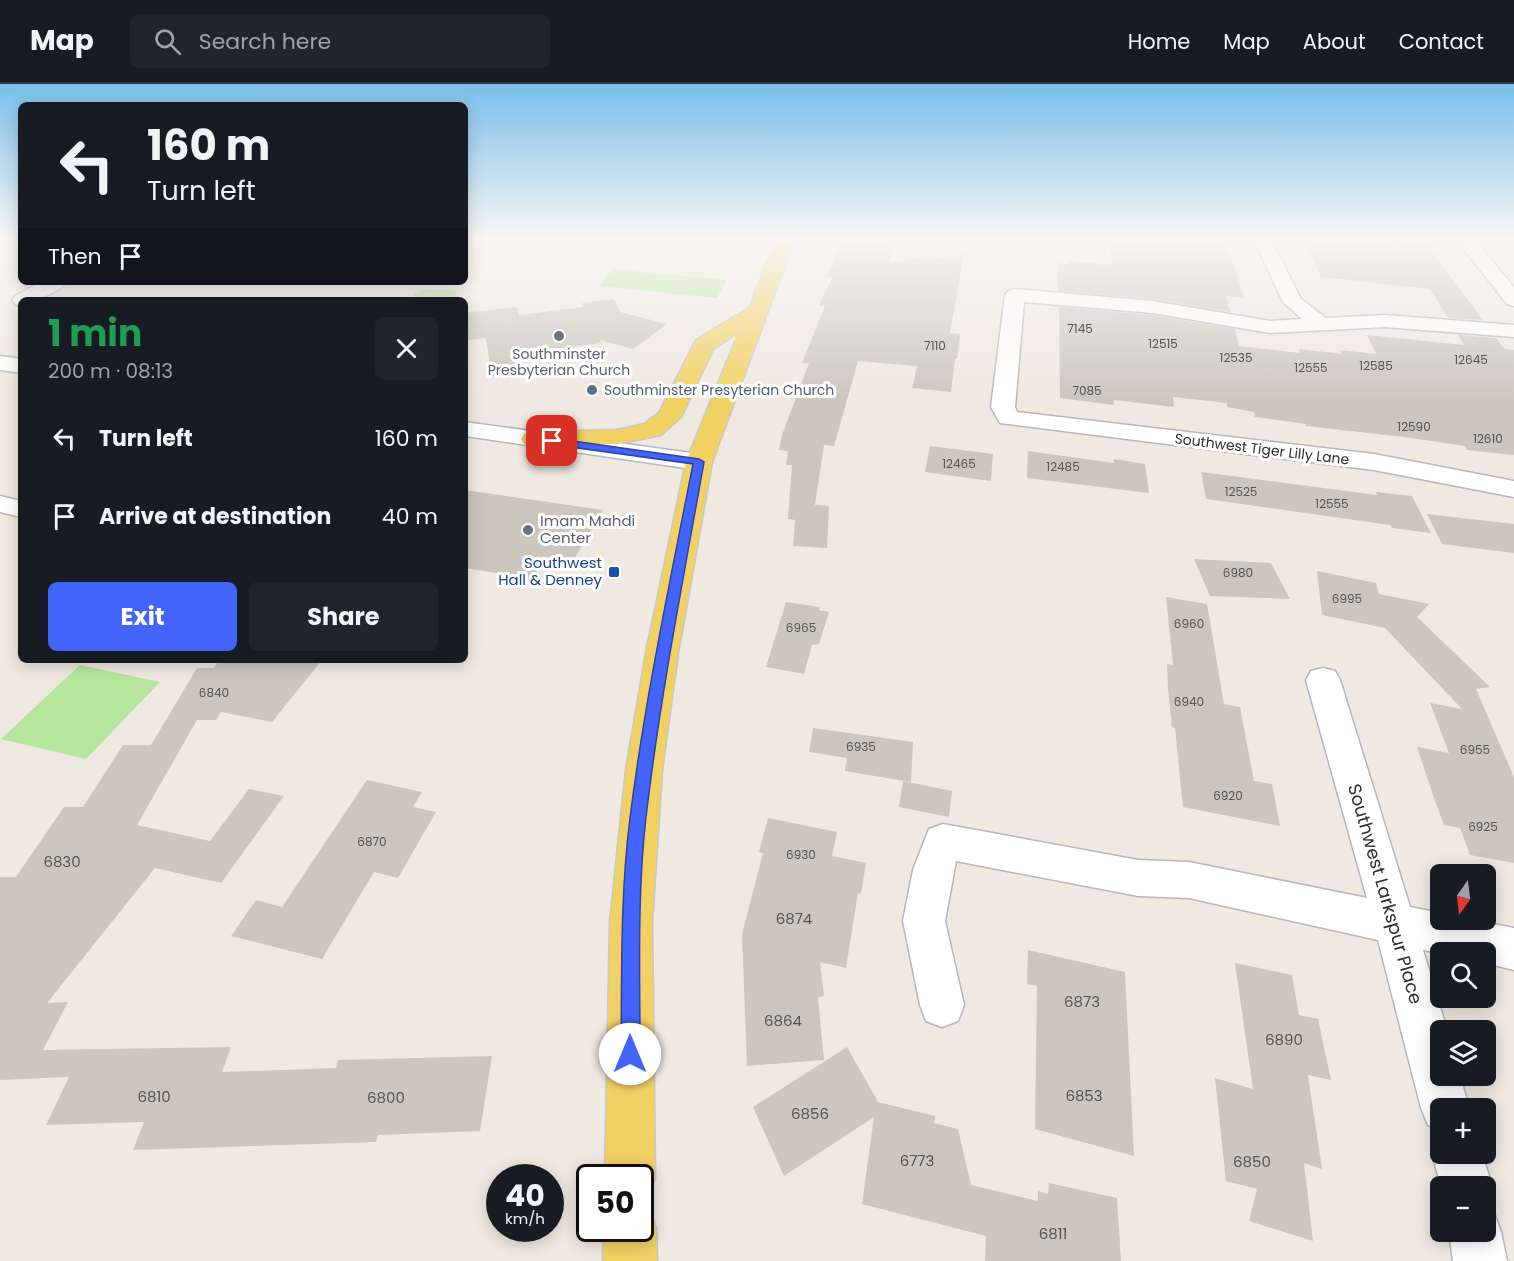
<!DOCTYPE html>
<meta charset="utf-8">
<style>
body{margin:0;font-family:Poppins,sans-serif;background:#20242c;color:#f1f3f6;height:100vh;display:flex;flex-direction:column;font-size:22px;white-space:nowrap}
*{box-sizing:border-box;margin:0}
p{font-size:20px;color:#9ea1a6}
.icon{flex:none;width:33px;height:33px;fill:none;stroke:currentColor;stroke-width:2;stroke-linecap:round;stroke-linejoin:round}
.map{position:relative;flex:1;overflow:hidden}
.drawer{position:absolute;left:18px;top:213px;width:450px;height:366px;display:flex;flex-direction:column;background:#171b24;border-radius:9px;box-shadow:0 3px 15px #0003}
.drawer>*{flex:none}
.banner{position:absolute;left:18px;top:18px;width:450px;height:183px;border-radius:9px;box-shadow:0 3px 15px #0003;background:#171b24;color:#f1f3f6;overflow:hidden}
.needle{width:39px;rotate:194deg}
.tools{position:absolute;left:1430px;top:780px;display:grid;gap:12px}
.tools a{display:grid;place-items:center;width:66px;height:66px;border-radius:9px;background:#171b24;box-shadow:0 3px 15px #0003;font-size:30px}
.speed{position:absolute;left:486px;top:1080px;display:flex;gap:12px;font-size:30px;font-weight:700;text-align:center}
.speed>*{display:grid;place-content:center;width:78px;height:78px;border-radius:50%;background:#171b24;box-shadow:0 3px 15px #0003;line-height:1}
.speed small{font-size:15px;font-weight:400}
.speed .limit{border:3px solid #111;border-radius:9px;background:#fff;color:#111}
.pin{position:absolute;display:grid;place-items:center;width:51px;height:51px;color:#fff;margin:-26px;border-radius:12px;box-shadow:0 3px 9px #0006}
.me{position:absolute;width:66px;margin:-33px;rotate:0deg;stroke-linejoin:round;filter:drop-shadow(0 0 4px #0008)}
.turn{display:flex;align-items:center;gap:21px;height:126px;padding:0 30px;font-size:27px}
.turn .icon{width:78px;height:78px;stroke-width:2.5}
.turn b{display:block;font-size:42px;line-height:51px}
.then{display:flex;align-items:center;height:57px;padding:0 30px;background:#0003;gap:12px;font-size:22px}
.round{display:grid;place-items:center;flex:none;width:63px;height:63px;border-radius:9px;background:#20242c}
.summary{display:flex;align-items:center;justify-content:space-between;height:102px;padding:0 30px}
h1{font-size:36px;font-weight:700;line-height:45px;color:#1e9e55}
.cta{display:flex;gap:12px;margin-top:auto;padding:12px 30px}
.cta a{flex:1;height:69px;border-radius:9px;background:#4264fb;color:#fff;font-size:24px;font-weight:700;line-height:69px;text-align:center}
.cta a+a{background:#20242c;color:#f1f3f6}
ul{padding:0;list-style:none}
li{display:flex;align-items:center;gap:18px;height:78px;padding:0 30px}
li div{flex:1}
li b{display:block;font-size:22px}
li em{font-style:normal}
header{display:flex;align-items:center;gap:36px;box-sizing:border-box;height:84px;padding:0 30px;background:#171b24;border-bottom:2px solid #363941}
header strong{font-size:28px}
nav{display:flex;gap:33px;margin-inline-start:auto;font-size:21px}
.search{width:420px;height:54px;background:#20242c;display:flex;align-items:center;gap:15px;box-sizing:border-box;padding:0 21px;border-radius:9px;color:#9ea1a6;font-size:22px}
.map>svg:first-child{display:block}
</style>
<header>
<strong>Map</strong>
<div class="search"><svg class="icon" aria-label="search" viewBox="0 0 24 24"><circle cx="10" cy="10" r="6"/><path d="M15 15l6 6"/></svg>Search here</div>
<nav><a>Home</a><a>Map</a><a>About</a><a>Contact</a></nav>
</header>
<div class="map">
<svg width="1514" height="1177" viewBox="0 0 1514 1177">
<rect width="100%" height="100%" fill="#efe9e1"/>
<g fill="#b6e59e">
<path d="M 613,185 L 727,196 L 717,214 L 599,202 Z"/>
<path d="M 425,205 L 457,207 L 454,216 L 416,216 L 413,210 Z"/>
<path d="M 80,581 L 160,598 L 86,675 L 1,655 Z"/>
</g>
<g fill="#cbc7bf">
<path d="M 1125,154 L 1195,159 L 1194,154 L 1223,157 L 1234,180 L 1244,214 L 1226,212 L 1230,228 L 1153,215 L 1058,207 L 1058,179 L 1069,180 L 1069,177 L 1112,181 L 1110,156 L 1126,157 Z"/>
<path d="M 1302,154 L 1401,163 L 1395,155 L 1422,154 L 1483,236 L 1448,234 L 1430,205 L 1321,193 Z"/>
<path d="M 855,155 L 889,158 L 887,163 L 893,164 L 889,179 L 931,171 L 937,175 L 964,170 L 950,249 L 960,250 L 957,275 L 955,275 L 951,308 L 912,304 L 917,282 L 858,277 L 834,362 L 824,361 L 815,421 L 829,422 L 827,464 L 793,462 L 795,436 L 788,435 L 792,381 L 786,381 L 788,367 L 779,366 L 782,351 L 809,279 L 802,279 L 825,222 L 819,222 L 832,194 L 827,193 L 843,159 L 853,160 Z"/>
<path d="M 614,215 L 620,228 L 667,240 L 633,265 L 600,256 L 601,259 L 534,268 L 534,270 L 520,272 L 523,286 L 492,293 L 486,254 L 467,256 L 465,229 L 517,223 L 519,231 L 584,223 L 582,219 Z"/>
<path d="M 1059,223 L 1153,231 L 1235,245 L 1239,262 L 1300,269 L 1299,265 L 1342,270 L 1340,266 L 1376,270 L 1367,251 L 1464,261 L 1458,251 L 1496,254 L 1504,265 L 1514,266 L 1514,371 L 1467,366 L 1465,362 L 1404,353 L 1306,342 L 1306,340 L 1255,333 L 1254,328 L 1227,323 L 1227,319 L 1173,313 L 1174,323 L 1114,316 L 1114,321 L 1060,314 Z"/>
<path d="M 930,362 L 993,370 L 991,397 L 925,388 Z"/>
<path d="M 1028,367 L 1114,379 L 1114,375 L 1145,380 L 1149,409 L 1027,394 Z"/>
<path d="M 1201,388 L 1377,411 L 1376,408 L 1412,412 L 1431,449 L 1392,444 L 1390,441 L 1206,415 Z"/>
<path d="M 465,406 L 603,426 L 570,482 L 543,477 L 533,495 L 465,484 Z"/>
<path d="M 1427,430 L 1514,440 L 1514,469 L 1442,460 Z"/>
<path d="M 1194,475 L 1271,479 L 1290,515 L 1210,512 Z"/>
<path d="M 1317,487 L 1376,499 L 1379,510 L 1429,520 L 1417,533 L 1490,603 L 1476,605 L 1514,693 L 1514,779 L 1470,771 L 1460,744 L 1444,741 L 1435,717 L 1417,663 L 1449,669 L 1430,619 L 1462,625 L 1385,544 L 1322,531 Z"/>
<path d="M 1166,513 L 1207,520 L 1224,620 L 1240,623 L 1254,697 L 1272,700 L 1280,742 L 1183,723 L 1175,644 L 1172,643 L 1168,605 L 1167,580 L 1173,581 Z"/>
<path d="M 786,518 L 820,523 L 819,526 L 829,528 L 819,560 L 812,561 L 804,590 L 766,583 Z"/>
<path d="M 219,576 L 322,576 L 272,638 L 221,628 L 216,636 L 197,636 L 137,741 L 210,757 L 249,705 L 284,712 L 221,799 L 155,784 L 47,919 L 68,918 L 43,966 L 231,963 L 222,988 L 336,984 L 338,976 L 492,972 L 480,1047 L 378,1051 L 376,1058 L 133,1066 L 144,1038 L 46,1041 L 69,993 L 0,996 L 0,793 L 16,793 L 64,723 L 83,723 L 123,661 L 151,661 L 197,584 L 214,584 Z"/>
<path d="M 813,644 L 913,658 L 911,698 L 845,687 L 847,674 L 809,668 Z"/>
<path d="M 367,696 L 422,708 L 413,723 L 436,728 L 398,794 L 374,788 L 322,875 L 231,852 L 256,816 L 282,823 Z"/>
<path d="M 903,697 L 952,707 L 949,733 L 899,723 Z"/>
<path d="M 768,734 L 837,748 L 832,772 L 866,779 L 861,810 L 858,809 L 846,884 L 820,878 L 824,912 L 818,913 L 824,976 L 747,982 L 742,850 L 763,769 L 759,768 Z"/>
<path d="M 1028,866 L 1125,888 L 1134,1072 L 1035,1045 L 1037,902 L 1027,900 Z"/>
<path d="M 1235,879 L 1292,891 L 1299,931 L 1318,935 L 1331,996 L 1308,991 L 1322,1085 L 1304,1079 L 1313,1157 L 1249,1137 L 1257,1105 L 1226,1097 L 1215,994 L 1253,1005 Z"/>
<path d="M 847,963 L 878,1018 L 935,1032 L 934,1039 L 958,1045 L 971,1101 L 1038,1117 L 1038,1107 L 1048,1110 L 1049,1099 L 1117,1114 L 1121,1177 L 985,1177 L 986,1152 L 862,1120 L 874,1033 L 784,1092 L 753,1023 Z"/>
</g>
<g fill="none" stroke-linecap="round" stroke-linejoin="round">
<g stroke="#b4b7c1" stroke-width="3">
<g id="minor">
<path d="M 1249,154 L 1270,154 L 1301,215 L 1326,234 L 1385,231 L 1514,241 L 1514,253 L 1385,243 L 1270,249 L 1153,229 L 1024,218 L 1015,323 L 1017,328 L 1374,370 L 1514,397 L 1514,413 L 1374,386 L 1000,339 L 991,323 L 1005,211 L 1008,207 L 1015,205 L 1153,217 L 1270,237 L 1302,235 L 1283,218 L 1256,160 Z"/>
<path d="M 1455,154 L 1473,154 L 1514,203 L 1514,222 L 1507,220 Z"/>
<path d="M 41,198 L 66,198 C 56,211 36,216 21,216 L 21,222 L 15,220 L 12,216 L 15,212 Z"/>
<path d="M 0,272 L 21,275 L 21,289 L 0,286 Z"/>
<path d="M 465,338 L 699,370 L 708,373 L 712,378 L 708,383 L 699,386 L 465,352 Z"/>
<path d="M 0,412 L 21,417 L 21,433 L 0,428 Z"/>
<path d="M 1323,584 L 1335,587 L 1340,596 L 1410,823 L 1440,829 L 1440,836 L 1471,836 L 1514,844 L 1514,886 L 1485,879 L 1485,868 L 1440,869 L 1423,866 L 1447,946 L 1440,946 L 1440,992 L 1460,992 L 1469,1024 L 1440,1024 L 1440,1046 L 1428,1041 L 1421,1024 L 1378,856 L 1189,814 L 1138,812 L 956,777 L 945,837 L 964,921 L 958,937 L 942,943 L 926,937 L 920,921 L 903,837 L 913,786 L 929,745 L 943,740 L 1138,776 L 1189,778 L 1367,814 L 1306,596 L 1311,587 Z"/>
<path d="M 1439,1052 L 1440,1070 L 1482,1070 L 1492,1102 L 1485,1118 L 1485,1102 L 1441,1102 L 1432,1070 Z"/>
<path d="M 1485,1126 L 1494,1129 L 1501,1148 L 1507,1177 L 1453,1177 L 1449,1148 L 1485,1148 Z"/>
</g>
</g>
<g stroke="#c9c9c9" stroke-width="3">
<g id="major">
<path d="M 777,154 L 795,154 L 712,378 L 678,569 L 662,686 L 652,839 L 655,1094 L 648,1112 L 640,1115 L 640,1094 L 605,1094 L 610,839 L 626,686 L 646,569 L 686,378 L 739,248 L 713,265 L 681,333 L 661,351 L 617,360 L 533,362 L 524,360 L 521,355 L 524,350 L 533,348 L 617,346 L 644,340 L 659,329 L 696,256 L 749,224 Z"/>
<path d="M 640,1122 L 649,1125 L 656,1144 L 657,1177 L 603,1177 L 604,1144 L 640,1144 Z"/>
</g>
</g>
<use href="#minor" fill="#fff" fill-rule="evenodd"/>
<use href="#major" fill="#f2d163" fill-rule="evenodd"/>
</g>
<linearGradient id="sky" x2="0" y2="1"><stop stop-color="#7abfeb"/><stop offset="0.48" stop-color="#f8f5f2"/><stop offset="1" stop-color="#f8f5f2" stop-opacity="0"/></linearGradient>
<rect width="1514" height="319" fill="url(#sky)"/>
<path fill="#4264fb" stroke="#2b41a3" stroke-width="1.5" d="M 552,354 L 699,375 L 704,378 C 683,496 660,614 646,733 C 637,811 640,891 640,970 L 637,977 L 630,980 L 624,977 L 621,970 C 622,891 620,812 630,734 C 645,615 670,498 693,380 L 549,360 L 547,357 Z"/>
<g fill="#6b7280" stroke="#fff" stroke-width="2">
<circle cx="559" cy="252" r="6"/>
<circle cx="528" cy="446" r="6"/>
</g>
<circle fill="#5c6f8a" stroke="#fff" stroke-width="2" cx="592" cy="306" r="6"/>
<rect fill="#1a4fb4" stroke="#fff" stroke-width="2" x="608" y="482" width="12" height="12" rx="3"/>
<g text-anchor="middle" stroke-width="6" stroke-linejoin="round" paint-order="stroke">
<g font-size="12" fill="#555452">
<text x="1080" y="249">7145</text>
<text x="1163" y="264">12515</text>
<text x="935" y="266">7110</text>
<text x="1236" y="278">12535</text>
<text x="1471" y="280">12645</text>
<text x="1376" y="286">12585</text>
<text x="1311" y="288">12555</text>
<text x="1087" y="311">7085</text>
<text x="1414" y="347">12590</text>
<text x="1488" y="359">12610</text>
<text x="959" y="384">12465</text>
<text x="1063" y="387">12485</text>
<text x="1241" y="412">12525</text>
<text x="1332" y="424">12555</text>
<text x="1238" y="493">6980</text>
<text x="1347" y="519">6995</text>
<text x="1189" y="544">6960</text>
<text x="801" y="548">6965</text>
<text x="214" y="613">6840</text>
<text x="1189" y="622">6940</text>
<text x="861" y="667">6935</text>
<text x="1475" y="670">6955</text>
<text x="1228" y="716">6920</text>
<text x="1483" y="747">6925</text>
<text x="372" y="762">6870</text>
<text x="801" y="775">6930</text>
</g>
<g font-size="14" fill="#5b616d" stroke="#fff">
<text x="559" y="275">Southminster<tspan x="559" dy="16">Presbyterian Church</tspan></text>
</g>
<g font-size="14" fill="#4e5e75" stroke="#fff" text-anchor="start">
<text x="604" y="311">Southminster Presyterian Church</text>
</g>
<g font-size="14" fill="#2e2e2e" stroke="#fff">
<text transform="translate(1262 365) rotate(7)" y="5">Southwest Tiger Lilly Lane</text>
</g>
<g font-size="15" fill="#5b616d" stroke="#fff" text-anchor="start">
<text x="540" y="442">Imam Mahdi<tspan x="540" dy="17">Center</tspan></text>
</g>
<g font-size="15" fill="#164399" stroke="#fff" text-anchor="end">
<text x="602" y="484">Southwest<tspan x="602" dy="17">Hall &amp; Denney</tspan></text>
</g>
<g font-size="15" fill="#555452">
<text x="62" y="783">6830</text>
<text x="794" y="840">6874</text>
<text x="1082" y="923">6873</text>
<text x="783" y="942">6864</text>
<text x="1284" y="961">6890</text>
<text x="1084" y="1017">6853</text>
<text x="154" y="1018">6810</text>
<text x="386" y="1019">6800</text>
<text x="810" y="1035">6856</text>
<text x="917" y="1082">6773</text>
<text x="1252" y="1083">6850</text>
<text x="1053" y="1155">6811</text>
</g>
<g font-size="18" fill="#2e2e2e" stroke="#fff">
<text transform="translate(1385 810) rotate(74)" y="6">Southwest Larkspur Place</text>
</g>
</g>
</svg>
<div class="tools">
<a><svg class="needle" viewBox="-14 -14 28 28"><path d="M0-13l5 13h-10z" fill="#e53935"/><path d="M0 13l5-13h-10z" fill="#9ea1a6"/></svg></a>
<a><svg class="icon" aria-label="search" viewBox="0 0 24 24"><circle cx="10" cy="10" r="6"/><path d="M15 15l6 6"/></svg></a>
<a><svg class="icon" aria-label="layers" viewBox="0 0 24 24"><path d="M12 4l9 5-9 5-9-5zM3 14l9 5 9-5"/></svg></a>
<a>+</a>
<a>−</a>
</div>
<div class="speed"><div>40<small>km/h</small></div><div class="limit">50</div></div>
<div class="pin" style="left:552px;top:357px;background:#d93025"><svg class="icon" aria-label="arrive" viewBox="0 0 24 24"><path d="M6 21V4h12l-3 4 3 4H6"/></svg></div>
<svg class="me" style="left:630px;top:970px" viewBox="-20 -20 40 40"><circle r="19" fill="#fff"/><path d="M0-13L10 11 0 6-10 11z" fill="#4264fb"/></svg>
<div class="banner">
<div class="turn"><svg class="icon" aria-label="left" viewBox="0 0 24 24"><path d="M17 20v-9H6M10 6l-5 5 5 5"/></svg><div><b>160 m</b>Turn left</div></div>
<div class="then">Then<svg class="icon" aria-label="arrive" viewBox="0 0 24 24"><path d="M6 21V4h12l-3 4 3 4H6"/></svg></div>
</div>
<section class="drawer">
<div class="summary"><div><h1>1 min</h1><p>200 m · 08:13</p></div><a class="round"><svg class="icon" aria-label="close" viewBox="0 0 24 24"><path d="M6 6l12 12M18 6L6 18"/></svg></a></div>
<ul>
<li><svg class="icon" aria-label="left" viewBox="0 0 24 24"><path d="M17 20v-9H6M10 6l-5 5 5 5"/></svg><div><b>Turn left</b></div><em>160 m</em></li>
<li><svg class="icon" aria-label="arrive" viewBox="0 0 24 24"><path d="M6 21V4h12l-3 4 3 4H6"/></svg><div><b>Arrive at destination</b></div><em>40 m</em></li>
</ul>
<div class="cta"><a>Exit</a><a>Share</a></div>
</section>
</div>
